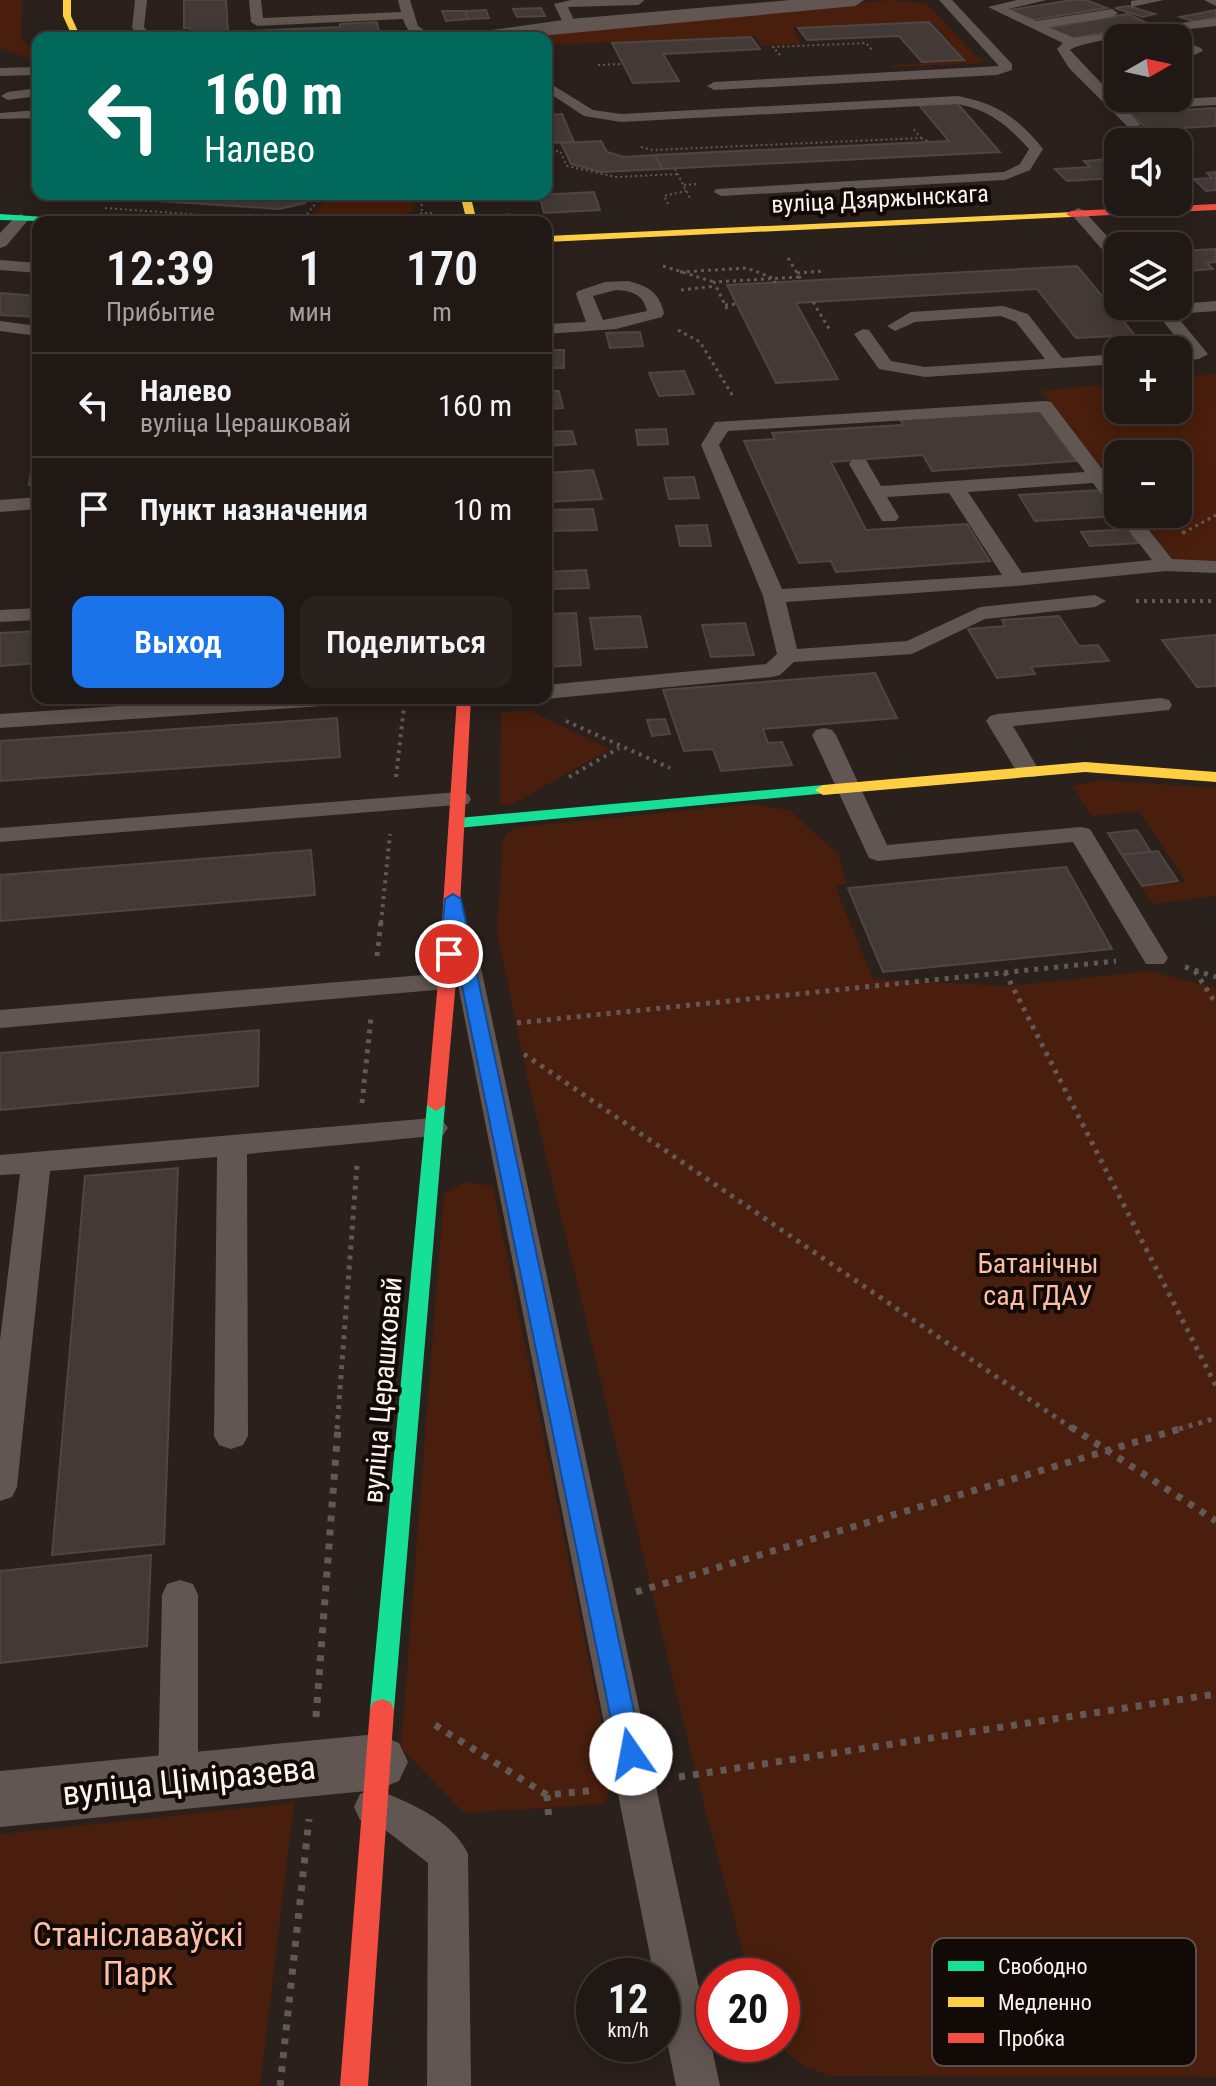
<!DOCTYPE html>
<html lang="ru">
<meta charset="utf-8">
<style>
body{margin:0;font-family:"Roboto Condensed",sans-serif;background:#28211e;color:#f1f3f6;height:100vh;display:flex;flex-direction:column;font-size:30px;white-space:nowrap}
*{box-sizing:border-box;margin:0}
p{font-size:26px;color:#a2a0a0}
.icon{flex:none;width:44px;height:44px;fill:none;stroke:currentColor;stroke-width:2;stroke-linecap:round;stroke-linejoin:round}
.map{position:relative;flex:1;overflow:hidden}
.sheet{position:absolute;left:32px;top:216px;width:520px;height:488px;display:flex;flex-direction:column;background:#201815;border-radius:16px;box-shadow:0 4px 20px #0003,0 0 0 2px #3d3734}
.sheet>*{flex:none}
.banner{position:absolute;left:32px;top:32px;width:520px;height:168px;border-radius:16px;box-shadow:0 4px 20px #0003,0 0 0 2px #3d3734;background:#00695c;color:#fff;overflow:hidden}
.needle{width:52px;rotate:81deg}
.controls{position:absolute;left:1104px;top:24px;display:grid;gap:16px}
.controls a{display:grid;place-items:center;width:88px;height:88px;border-radius:16px;background:#201815;box-shadow:0 4px 20px #0003,0 0 0 2px #3d3734;font-size:40px}
.speed{position:absolute;left:576px;top:1958px;display:flex;gap:16px;font-size:40px;font-weight:700;text-align:center}
.speed>*{display:grid;place-content:center;width:104px;height:104px;border-radius:50%;background:#201815;box-shadow:0 4px 20px #0003,0 0 0 2px #3d3734;line-height:1}
.speed small{font-size:20px;font-weight:400}
.speed .limit{border:12px solid #d22;background:#fff;color:#111}
.pin{position:absolute;display:grid;place-items:center;width:68px;height:68px;color:#fff;margin:-34px;border:4px solid #fff;border-radius:50%;box-shadow:0 2px 8px #0007}
.me{position:absolute;width:88px;margin:-44px;rotate:348deg;stroke-linejoin:round;filter:drop-shadow(0 0 6px #0008)}
.turn{display:flex;align-items:center;gap:28px;height:168px;padding:0 40px;font-size:36px}
.turn .icon{width:104px;height:104px;stroke-width:2.5}
.turn b{display:block;font-size:56px;line-height:68px}
.eta{display:flex;justify-content:space-evenly;align-items:center;height:136px;text-align:center}
.eta b{font-size:48px;font-weight:600;line-height:56px}
.cta{display:flex;gap:16px;margin-top:auto;padding:16px 40px}
.cta a{flex:1;height:92px;border-radius:16px;background:#1a73e8;color:#fff;font-size:32px;font-weight:600;line-height:92px;text-align:center}
.cta a+a{background:#28211e;color:#f1f3f6}
ul{padding:0;list-style:none}
li{display:flex;align-items:center;gap:24px;height:104px;padding:0 40px;border-top:2px solid #3d3734}
li div{flex:1}
li b{display:block;font-size:30px}
li em{font-style:normal}
.map>svg:first-child{display:block}
</style>
<div class="map">
<svg width="1216" height="2086" viewBox="0 0 1216 2086">
<rect width="100%" height="100%" fill="#2a201c"/>
<g fill="#4a1e0c">
<path d="M 0,0 L 22,0 L 21,38 L 38,56 L 38,62 L 0,48 Z"/>
<path d="M 892,0 L 927,4 L 983,63 L 892,67 L 890,65 L 966,61 L 932,22 L 793,27 L 801,44 L 762,46 L 755,36 L 546,45 L 546,38 L 515,38 Z"/>
<path d="M 331,194 L 411,194 L 414,211 L 384,222 L 310,218 Z"/>
<path d="M 1216,374 L 1216,561 L 1174,560 L 1137,514 L 1178,514 L 1178,454 L 1118,454 L 1118,489 L 1041,391 L 1118,383 L 1118,410 L 1178,410 L 1178,377 Z"/>
<path d="M 531,711 L 610,749 L 513,804 L 500,805 L 501,712 Z"/>
<path d="M 1098,780 L 1216,788 L 1216,896 L 1152,904 L 1141,887 L 1186,882 L 1139,811 L 1092,816 L 1073,786 Z"/>
<path d="M 751,804 L 789,810 L 838,854 L 847,883 L 835,886 L 873,979 L 1008,986 L 1149,971 L 1216,988 L 1216,2077 L 831,2076 L 803,2066 L 777,2044 L 782,2044 L 782,1976 L 749,1976 L 694,1765 L 528,1081 L 497,931 L 503,842 L 508,832 L 521,827 Z"/>
<path d="M 467,1182 L 493,1186 L 614,1785 L 603,1804 L 464,1813 L 401,1748 L 444,1193 Z"/>
<path d="M 294,1803 L 260,2086 L 0,2086 L 0,1834 Z"/>
</g>
<g fill="#433a37" stroke="#4f4642" stroke-width="2">
<path d="M 184,0 L 226,0 L 228,32 L 340,27 L 340,24 L 377,22 L 380,37 L 190,38 L 190,28 L 184,28 Z"/>
<path d="M 1072,0 L 1086,0 L 1107,8 L 1033,20 L 1009,10 Z"/>
<path d="M 1128,6 L 1155,14 L 1143,17 L 1115,8 Z"/>
<path d="M 541,8 L 545,16 L 517,17 L 513,9 Z"/>
<path d="M 486,10 L 489,18 L 468,19 L 465,11 Z"/>
<path d="M 1216,10 L 1216,17 L 1195,22 L 1180,17 Z"/>
<path d="M 442,11 L 465,11 L 468,19 L 446,21 Z"/>
<path d="M 1127,14 L 1152,25 L 1072,38 L 1047,28 Z"/>
<path d="M 929,22 L 964,60 L 922,62 L 899,36 L 807,40 L 798,28 Z"/>
<path d="M 751,37 L 760,49 L 663,54 L 679,81 L 633,83 L 612,43 Z"/>
<path d="M 956,102 L 1000,152 L 662,169 L 655,155 L 949,141 L 918,104 Z"/>
<path d="M 1216,108 L 1216,126 L 1149,130 L 1129,113 Z"/>
<path d="M 562,114 L 574,142 L 546,143 L 546,115 Z"/>
<path d="M 601,141 L 607,152 L 624,157 L 655,155 L 662,169 L 601,172 L 571,164 L 561,143 Z"/>
<path d="M 1108,159 L 1118,166 L 1118,178 L 1067,181 L 1055,169 L 1090,167 L 1084,161 Z"/>
<path d="M 1216,172 L 1216,190 L 1206,191 L 1194,179 L 1212,178 L 1207,173 Z"/>
<path d="M 594,192 L 600,210 L 544,213 L 539,195 Z"/>
<path d="M 83,194 L 305,194 L 309,198 L 305,203 L 279,209 L 81,196 Z"/>
<path d="M 1216,249 L 1216,262 L 1207,263 L 1213,269 L 1188,271 L 1178,265 L 1178,251 Z"/>
<path d="M 1077,266 L 1135,335 L 1076,338 L 1037,289 L 796,303 L 838,379 L 776,383 L 727,285 Z"/>
<path d="M 0,293 L 38,296 L 38,317 L 0,315 Z"/>
<path d="M 640,332 L 643,346 L 610,348 L 606,333 Z"/>
<rect x="546" y="350" width="18" height="18"/>
<path d="M 684,371 L 694,394 L 659,396 L 649,373 Z"/>
<path d="M 546,391 L 559,391 L 563,408 L 546,409 Z"/>
<path d="M 1039,410 L 1076,461 L 932,471 L 923,455 L 831,462 L 866,530 L 967,524 L 990,561 L 836,572 L 831,561 L 799,563 L 744,441 L 775,439 L 772,433 L 903,425 L 900,419 Z"/>
<path d="M 38,425 L 38,485 L 29,485 Z"/>
<path d="M 666,429 L 668,444 L 638,445 L 636,430 Z"/>
<path d="M 572,431 L 576,444 L 546,446 L 546,432 Z"/>
<path d="M 593,470 L 602,499 L 546,502 L 546,473 Z"/>
<path d="M 694,477 L 699,498 L 669,499 L 664,478 Z"/>
<path d="M 1100,490 L 1118,516 L 1035,521 L 1019,495 Z"/>
<path d="M 593,509 L 597,530 L 546,531 L 546,510 Z"/>
<path d="M 707,525 L 711,546 L 680,546 L 676,526 Z"/>
<path d="M 1129,529 L 1138,543 L 1090,546 L 1081,532 Z"/>
<path d="M 586,570 L 589,588 L 548,589 L 546,572 Z"/>
<path d="M 576,613 L 581,665 L 546,667 L 546,614 Z"/>
<path d="M 640,616 L 647,647 L 595,649 L 590,618 Z"/>
<path d="M 1059,616 L 1079,646 L 1098,645 L 1109,661 L 1031,667 L 1035,674 L 997,678 L 968,629 L 1005,626 L 1002,620 Z"/>
<path d="M 745,623 L 754,655 L 711,657 L 702,625 Z"/>
<path d="M 38,631 L 38,663 L 0,666 L 0,633 Z"/>
<path d="M 1216,635 L 1216,686 L 1197,687 L 1162,640 Z"/>
<path d="M 875,673 L 897,718 L 763,729 L 768,743 L 782,742 L 792,765 L 721,771 L 713,749 L 684,751 L 663,690 Z"/>
<path d="M 337,718 L 340,757 L 0,781 L 0,741 Z"/>
<path d="M 665,719 L 670,734 L 652,736 L 647,720 Z"/>
<path d="M 1137,830 L 1151,852 L 1122,855 L 1108,833 Z"/>
<path d="M 311,850 L 315,895 L 0,921 L 0,875 Z"/>
<path d="M 1158,851 L 1178,881 L 1142,886 L 1122,855 Z"/>
<path d="M 1066,867 L 1112,949 L 883,972 L 848,888 Z"/>
<path d="M 259,1030 L 258,1086 L 0,1110 L 0,1053 Z"/>
<path d="M 178,1168 L 164,1544 L 52,1555 L 85,1176 Z"/>
<path d="M 151,1555 L 147,1646 L 0,1663 L 0,1571 Z"/>
</g>
<g fill="none" stroke-linecap="round" stroke-linejoin="round">
<g stroke="#625956" stroke-width="2" stroke-dasharray="2 3" stroke-linecap="butt">
<path d="M 171,32 L 190,31"/>
<path d="M 780,55 L 773,47 L 866,43 L 873,51"/>
<path d="M 598,65 L 623,64"/>
<path d="M 921,138 L 930,142"/>
<path d="M 641,147 L 653,150 L 921,138 L 913,128"/>
<path d="M 546,152 L 560,151 L 567,166 L 616,177 L 678,174"/>
<path d="M 675,169 L 691,200"/>
<path d="M 684,185 L 696,184"/>
<path d="M 421,194 L 422,213"/>
<path d="M 668,204 L 664,196 L 686,191"/>
<path d="M 105,208 L 298,222"/>
<path d="M 508,214 L 528,222"/>
<path d="M 301,222 L 321,196"/>
<path d="M 402,222 L 422,213 L 435,213"/>
</g>
<g stroke="#625956" stroke-width="3" stroke-dasharray="3 4" stroke-linecap="butt">
<path d="M 788,258 L 802,281"/>
<path d="M 663,266 L 714,282"/>
<path d="M 680,272 L 747,268 L 773,278 L 775,283"/>
<path d="M 797,273 L 824,271"/>
<path d="M 681,290 L 716,286"/>
<path d="M 813,302 L 831,332"/>
<path d="M 725,305 L 737,304"/>
<path d="M 727,309 L 714,282 L 799,277"/>
<path d="M 678,330 L 700,342 L 734,398"/>
<path d="M 1183,533 L 1216,515"/>
</g>
<g stroke="#625956" stroke-width="4" stroke-dasharray="3 5" stroke-linecap="butt">
<path d="M 1182,533 L 1187,531"/>
<path d="M 1136,601 L 1216,601"/>
<path d="M 566,721 L 670,768"/>
<path d="M 396,777 L 405,698"/>
<path d="M 569,777 L 619,748"/>
<path d="M 381,923 L 390,834"/>
</g>
<g stroke="#625956" stroke-width="5" stroke-dasharray="4 6" stroke-linecap="butt">
<path d="M 377,956 L 381,921"/>
<path d="M 1185,967 L 1216,977"/>
<path d="M 1195,971 L 1216,1004"/>
<path d="M 1005,972 L 1216,1386"/>
<path d="M 517,1023 L 1116,961"/>
<path d="M 524,1054 L 1073,1429"/>
<path d="M 362,1103 L 371,1017"/>
<path d="M 337,1429 L 357,1165"/>
<path d="M 1179,1429 L 1216,1418"/>
</g>
<g stroke="#625956" stroke-width="7" stroke-dasharray="6 8" stroke-linecap="butt">
<path d="M 1071,1427 L 1216,1521"/>
<path d="M 636,1592 L 1186,1427"/>
<path d="M 316,1717 L 338,1427"/>
<path d="M 435,1725 L 547,1795 L 597,1790"/>
<path d="M 679,1777 L 1216,1694"/>
<path d="M 547,1795 L 549,1821"/>
<path d="M 280,2086 L 309,1819"/>
</g>
<g fill="#615652" fill-rule="evenodd">
<path d="M 135,0 L 147,0 L 144,27 L 153,38 L 140,38 L 132,28 Z"/>
<path d="M 249,0 L 261,0 L 263,18 L 401,12 L 398,0 L 410,0 L 418,26 L 435,38 C 419,38 408,36 403,19 L 257,26 L 251,22 Z"/>
<path d="M 571,0 L 643,0 L 644,1 L 638,5 L 568,7 L 576,25 L 570,29 L 564,25 L 554,4 Z"/>
<path d="M 939,0 L 952,0 L 1012,64 L 1012,70 L 997,75 L 714,90 L 707,86 L 714,82 L 999,66 Z"/>
<path d="M 1017,0 L 1047,0 L 1008,9 L 1036,21 L 1112,9 L 1118,13 L 1112,17 L 1048,27 L 1074,38 L 1216,18 L 1216,26 C 1190,29 1083,39 1070,50 L 1119,102 L 1216,97 L 1216,105 L 1126,110 L 1141,125 L 1129,128 L 1069,68 L 1057,49 L 1063,43 L 988,7 Z"/>
<path d="M 1137,0 L 1164,0 L 1131,7 L 1131,1 Z"/>
<path d="M 1204,0 L 1216,0 L 1216,6 Z"/>
<path d="M 1178,39 L 1201,48 L 1203,51 L 1178,62 L 1178,54 L 1186,51 L 1178,48 Z"/>
<path d="M 38,67 L 38,75 L 0,76 L 0,68 Z"/>
<path d="M 546,81 L 593,110 L 621,114 L 958,96 C 996,103 1020,119 1043,149 L 1030,170 L 1005,180 L 721,196 L 714,192 L 716,189 L 1004,172 L 1020,164 L 1029,149 C 1008,126 990,110 958,104 L 621,122 L 584,116 L 546,91 Z"/>
<path d="M 38,88 L 38,96 L 8,100 L 1,96 L 8,92 Z"/>
<path d="M 38,110 L 38,118 L 0,119 L 0,113 Z"/>
<path d="M 1078,208 L 1083,210 L 1118,248 L 1118,263 L 1112,261 L 1073,216 L 1070,213 Z"/>
<path d="M 21,214 L 29,219 L 6,246 L 0,248 L 0,233 L 16,216 Z"/>
<path d="M 0,260 L 38,263 L 38,273 L 0,270 Z"/>
<path d="M 628,281 C 648,286 659,292 664,313 L 662,317 L 616,329 L 546,334 L 546,324 L 586,322 L 576,294 L 578,291 L 605,282 ZM 616,290 C 632,291 643,294 647,311 L 603,320 L 593,296 Z"/>
<path d="M 1216,301 L 1216,311 L 1175,314 L 1208,354 L 1199,359 L 1178,361 L 1178,351 L 1186,350 L 1151,306 Z"/>
<path d="M 1003,306 L 1028,314 L 1062,358 L 1118,354 L 1118,364 L 925,377 L 879,369 L 854,334 L 863,329 L 869,330 L 891,361 L 925,367 L 1045,359 L 1016,322 L 1001,316 L 915,322 L 895,331 L 887,326 L 911,312 Z"/>
<path d="M 0,321 L 38,326 L 38,336 L 0,331 Z"/>
<path d="M 1045,401 L 1051,402 L 1118,490 L 1118,509 L 1111,507 L 1093,483 L 968,492 L 1022,573 L 1152,560 L 1116,514 L 1118,511 L 1118,514 L 1136,514 L 1172,559 L 1216,561 L 1216,573 L 1166,571 L 1016,586 L 786,602 L 797,649 L 907,641 L 980,607 L 1095,595 L 1106,601 L 1095,607 L 985,619 L 912,654 L 794,662 L 780,675 L 772,677 L 546,699 L 543,698 L 546,698 L 546,685 L 766,664 L 777,654 L 763,596 L 701,445 L 715,422 ZM 1040,412 L 1085,472 L 881,486 L 866,460 L 852,460 L 849,464 L 882,521 L 896,521 L 899,517 L 887,497 L 949,493 L 1002,575 L 782,589 L 719,445 L 728,431 Z"/>
<path d="M 38,497 L 38,509 L 0,512 L 0,500 Z"/>
<path d="M 38,608 L 38,620 L 0,622 L 0,610 Z"/>
<path d="M 237,698 L 348,698 L 345,703 L 337,705 L 0,728 L 0,714 Z"/>
<path d="M 1161,698 L 1169,700 L 1172,705 L 1169,710 L 1013,726 L 1040,772 L 1036,777 L 1020,777 L 986,721 L 990,716 L 998,714 Z"/>
<path d="M 824,728 L 832,730 L 836,735 L 887,845 L 1081,827 L 1090,829 L 1168,958 L 1164,964 L 1146,964 L 1073,842 L 878,861 L 869,858 L 812,735 L 816,730 Z"/>
<path d="M 459,792 L 468,794 L 471,799 L 468,804 L 0,842 L 0,828 Z"/>
<path d="M 461,927 L 470,929 L 474,935 L 720,2086 L 676,2086 L 662,2016 L 662,1976 L 654,1976 L 458,985 L 447,989 L 0,1028 L 0,1010 L 447,973 L 456,975 L 448,935 L 452,929 Z"/>
<path d="M 433,1118 L 443,1121 L 448,1128 L 443,1135 L 247,1154 L 248,1436 L 243,1445 L 231,1449 L 219,1445 L 214,1436 L 217,1157 L 50,1171 L 17,1487 L 12,1497 L 0,1501 L 0,1340 L 20,1174 L 0,1175 L 0,1155 Z"/>
<path d="M 180,1580 L 193,1584 L 198,1595 L 198,1781 L 192,1794 L 178,1799 L 164,1794 L 158,1781 L 162,1595 L 167,1584 Z"/>
<path d="M 374,1789 C 407,1801 453,1820 468,1854 L 471,2086 L 427,2086 L 428,1863 L 384,1829 L 360,1820 L 354,1807 L 360,1794 Z"/>
</g>
<g fill="#615652" fill-rule="evenodd">
<path d="M 790,0 L 864,0 L 855,6 L 519,38 L 467,38 L 477,32 L 570,19 Z"/>
<path d="M 377,1734 L 399,1743 L 408,1762 L 399,1781 L 377,1790 L 0,1827 L 0,1771 Z"/>
</g>
<g fill="#16e098" fill-rule="evenodd">
<path d="M 0,214 L 75,219 L 80,222 L 0,220 Z"/>
<path d="M 823,785 L 831,790 L 828,793 L 458,828 L 450,823 L 458,818 Z"/>
<path d="M 436,1099 L 445,1105 L 394,1710 L 391,1718 L 382,1721 L 373,1718 L 370,1710 L 427,1105 Z"/>
</g>
<g fill="#ffcf43" fill-rule="evenodd">
<path d="M 63,0 L 71,0 L 71,16 L 81,38 L 73,38 L 63,16 Z"/>
<path d="M 460,194 L 470,194 L 477,222 L 467,222 Z"/>
<path d="M 1074,212 L 1076,214 L 1071,217 L 546,242 L 546,236 Z"/>
<path d="M 1085,762 L 1216,772 L 1216,782 L 1085,772 L 823,795 L 815,790 L 823,785 Z"/>
</g>
<g fill="#f24e42" fill-rule="evenodd">
<path d="M 1216,204 L 1216,210 L 1071,217 L 1066,214 L 1071,211 Z"/>
<path d="M 457,698 L 471,698 L 456,981 L 445,1105 L 436,1111 L 427,1105 L 438,981 Z"/>
<path d="M 382,1699 L 391,1702 L 394,1710 L 368,2086 L 340,2086 L 370,1710 L 373,1702 Z"/>
</g>
</g>
<path fill="#1a73e8" stroke="#114b97" stroke-width="2" d="M 453,894 L 461,899 L 643,1754 L 640,1762 L 631,1766 L 622,1762 L 618,1754 L 456,956 L 449,959 L 440,954 L 445,899 Z"/>
<g text-anchor="middle" stroke-width="8" stroke-linejoin="round" paint-order="stroke">
<g font-size="24" fill="#fdf2ee" stroke="#120a07">
<text transform="translate(880 199) rotate(-3)" y="8">вуліца Дзяржынскага</text>
</g>
<g font-size="28" fill="#febda5" stroke="#120a07">
<text x="1038" y="1273">Батанічны<tspan x="1038" dy="32">сад ГДАУ</tspan></text>
</g>
<g font-size="28" fill="#fdf2ee" stroke="#120a07">
<text transform="translate(382 1390) rotate(-85)" y="10">вуліца Церашковай</text>
</g>
<g font-size="34" fill="#fdf2ee" stroke="#120a07">
<text transform="translate(189 1780) rotate(-6)" y="12">вуліца Ціміразева</text>
</g>
<g font-size="34" fill="#febda5" stroke="#120a07">
<text x="138" y="1946">Станіславаўскі<tspan x="138" dy="39">Парк</tspan></text>
</g>
</g>
<rect x="932" y="1938" width="264" height="128" rx="12" fill="#120a07" stroke="#58504c" stroke-width="2"/>
<rect x="948" y="1961" width="36" height="10" fill="#16e098"/>
<rect x="948" y="1997" width="36" height="10" fill="#ffcf43"/>
<rect x="948" y="2033" width="36" height="10" fill="#f24e42"/>
<g font-size="22" fill="#fdf2ee">
<text x="998" y="1974">Свободно</text>
<text x="998" y="2010">Медленно</text>
<text x="998" y="2046">Пробка</text>
</g>
</svg>
<div class="controls">
<a><svg class="needle" viewBox="-14 -14 28 28"><path d="M0-13l5 13h-10z" fill="#e53935"/><path d="M0 13l5-13h-10z" fill="#a2a0a0"/></svg></a>
<a><svg class="icon" aria-label="sound" viewBox="0 0 24 24"><path d="M4 9h4l5-4v14l-5-4H4zM17 9q2 3 0 6"/></svg></a>
<a><svg class="icon" aria-label="layers" viewBox="0 0 24 24"><path d="M12 4l9 5-9 5-9-5zM3 14l9 5 9-5"/></svg></a>
<a>+</a>
<a>−</a>
</div>
<div class="speed"><div>12<small>km/h</small></div><div class="limit">20</div></div>
<div class="pin" style="left:449px;top:954px;background:#d93025"><svg class="icon" aria-label="arrive" viewBox="0 0 24 24"><path d="M6 21V4h12l-3 4 3 4H6"/></svg></div>
<svg class="me" style="left:631px;top:1754px" viewBox="-20 -20 40 40"><circle r="19" fill="#fff"/><path d="M0-13L10 11 0 6-10 11z" fill="#1a73e8"/></svg>
<div class="banner">
<div class="turn"><svg class="icon" aria-label="left" viewBox="0 0 24 24"><path d="M17 20v-9H6M10 6l-5 5 5 5"/></svg><div><b>160 m</b>Налево</div></div>
</div>
<section class="sheet">
<div class="eta">
<div><b>12:39</b><p>Прибытие</p></div>
<div><b>1</b><p>мин</p></div>
<div><b>170</b><p>m</p></div>
</div>
<ul>
<li><svg class="icon" aria-label="left" viewBox="0 0 24 24"><path d="M17 20v-9H6M10 6l-5 5 5 5"/></svg><div><b>Налево</b><p>вуліца Церашковай</p></div><em>160 m</em></li>
<li><svg class="icon" aria-label="arrive" viewBox="0 0 24 24"><path d="M6 21V4h12l-3 4 3 4H6"/></svg><div><b>Пункт назначения</b></div><em>10 m</em></li>
</ul>
<div class="cta"><a>Выход</a><a>Поделиться</a></div>
</section>
</div>
